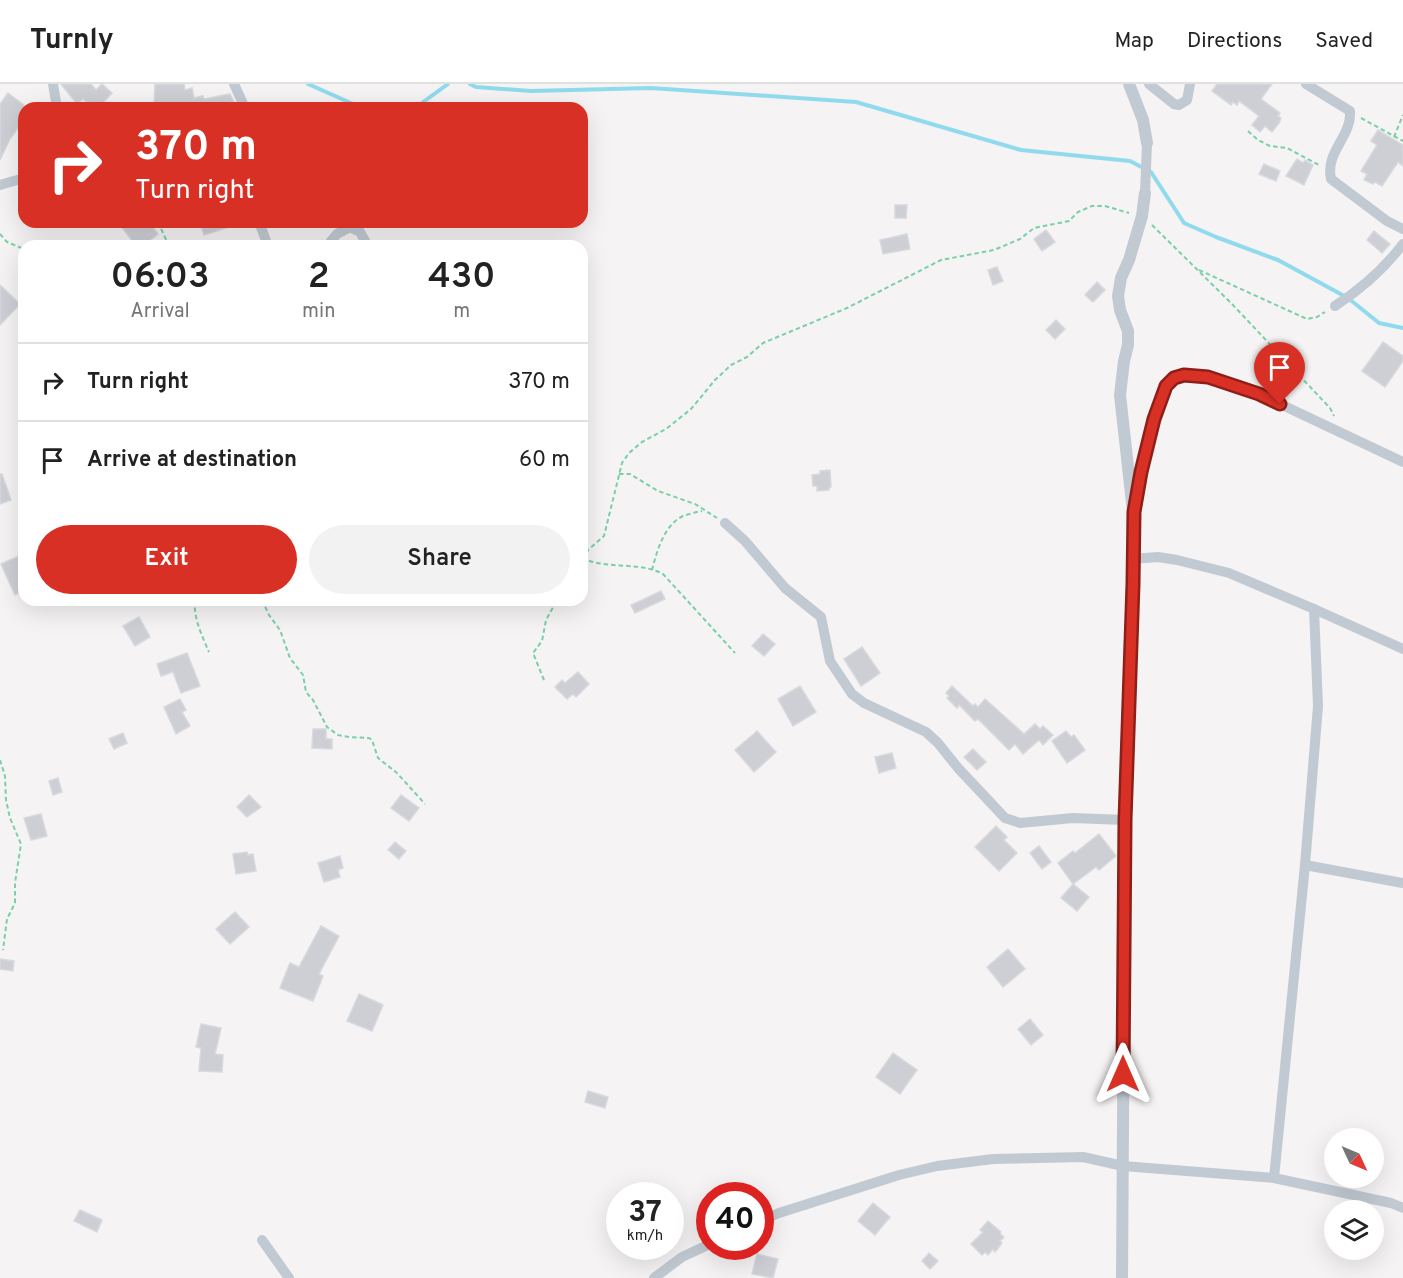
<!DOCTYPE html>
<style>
body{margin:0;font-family:Overpass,sans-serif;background:#f2f2f2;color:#222;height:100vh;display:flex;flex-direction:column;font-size:22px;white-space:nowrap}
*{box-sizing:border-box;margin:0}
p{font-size:20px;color:#767676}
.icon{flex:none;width:33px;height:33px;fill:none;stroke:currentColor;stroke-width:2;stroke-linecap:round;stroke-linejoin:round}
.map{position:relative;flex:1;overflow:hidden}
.details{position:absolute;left:18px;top:156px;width:570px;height:366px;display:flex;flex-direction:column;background:#fff;border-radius:18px;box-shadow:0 6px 24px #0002}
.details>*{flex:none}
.hud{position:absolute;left:18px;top:18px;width:570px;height:126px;border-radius:18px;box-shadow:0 6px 24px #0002;background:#d93025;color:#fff;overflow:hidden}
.needle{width:39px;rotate:134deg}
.fabs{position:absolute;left:1324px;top:1044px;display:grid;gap:12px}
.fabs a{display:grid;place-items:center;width:60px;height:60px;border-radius:50%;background:#fff;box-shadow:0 6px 24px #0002;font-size:30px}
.speed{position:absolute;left:606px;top:1098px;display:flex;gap:12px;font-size:30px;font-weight:700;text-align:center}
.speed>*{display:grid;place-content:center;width:78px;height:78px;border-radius:50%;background:#fff;box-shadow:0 6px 24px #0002;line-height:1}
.speed small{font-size:15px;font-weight:400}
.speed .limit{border:9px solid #d22;background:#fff;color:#111}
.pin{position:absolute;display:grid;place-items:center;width:51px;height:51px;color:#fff;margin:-62px -26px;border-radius:50% 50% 50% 0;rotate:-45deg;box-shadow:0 0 6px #0007}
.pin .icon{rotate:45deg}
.me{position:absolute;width:66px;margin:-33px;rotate:0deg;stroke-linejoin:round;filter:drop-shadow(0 0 4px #0008)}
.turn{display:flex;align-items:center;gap:21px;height:126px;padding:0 18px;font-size:27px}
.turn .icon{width:78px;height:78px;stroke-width:2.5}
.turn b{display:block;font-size:42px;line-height:51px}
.eta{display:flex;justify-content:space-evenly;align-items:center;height:102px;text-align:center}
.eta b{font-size:36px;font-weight:600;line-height:42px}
.action{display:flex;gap:12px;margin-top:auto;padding:12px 18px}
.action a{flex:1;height:69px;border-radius:36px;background:#d93025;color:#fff;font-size:24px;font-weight:600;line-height:69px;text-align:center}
.action a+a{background:#f2f2f2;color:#222}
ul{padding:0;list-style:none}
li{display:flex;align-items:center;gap:18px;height:78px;padding:0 18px;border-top:2px solid #e0e0e0}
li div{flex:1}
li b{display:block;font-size:22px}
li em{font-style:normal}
header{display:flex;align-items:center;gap:36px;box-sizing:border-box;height:84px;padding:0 30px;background:#fff;border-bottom:2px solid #e0e0e0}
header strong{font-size:28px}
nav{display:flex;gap:33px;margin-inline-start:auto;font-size:21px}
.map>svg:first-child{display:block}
</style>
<header>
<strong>Turnly</strong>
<nav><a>Map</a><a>Directions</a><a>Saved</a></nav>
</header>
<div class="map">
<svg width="1403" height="1194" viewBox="0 0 1403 1194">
<rect width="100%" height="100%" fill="#f5f3f3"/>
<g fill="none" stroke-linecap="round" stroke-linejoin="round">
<g stroke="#90daee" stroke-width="4">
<path d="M 308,0 L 362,24"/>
<path d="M 470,0 L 476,3 L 531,7 L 651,4 L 856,18 L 1021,66 L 1130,77 L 1151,88 L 1184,139 L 1216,153 L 1278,176 L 1348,214 L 1379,239 L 1403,244"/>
<path d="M 415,24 L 448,0"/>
</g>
</g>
<g fill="#cdcfd5" stroke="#d7d9de" stroke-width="1.5">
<path d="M 61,0 L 91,0 L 96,6 L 102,0 L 112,9 L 98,24 L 92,24 L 83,15 L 77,20 Z"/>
<path d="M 155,0 L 184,0 L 185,6 L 192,4 L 194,14 L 203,12 L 204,15 L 230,10 L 237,24 L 184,24 L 184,22 L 154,24 Z"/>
<path d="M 1217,0 L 1272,0 L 1261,15 L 1280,29 L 1278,32 L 1281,34 L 1279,39 L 1272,48 L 1265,42 L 1260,48 L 1252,41 L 1259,32 L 1239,17 L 1237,21 L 1233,18 L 1231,21 L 1212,7 Z"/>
<path d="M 8,9 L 24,21 L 24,36 L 10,55 L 0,76 L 0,20 Z"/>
<path d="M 1378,46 L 1403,61 L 1403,82 L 1398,78 L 1382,102 L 1375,98 L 1373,100 L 1364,96 L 1367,90 L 1361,87 L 1377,61 L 1371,57 Z"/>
<path d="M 1297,75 L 1303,79 L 1305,76 L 1313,81 L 1304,101 L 1286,92 Z"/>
<path d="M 1264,80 L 1280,87 L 1276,97 L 1259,90 Z"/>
<path d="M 895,121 L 907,121 L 906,134 L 895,134 Z"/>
<path d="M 118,138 L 149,138 L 158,150 L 142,162 L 136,162 Z"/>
<path d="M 200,138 L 238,138 L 238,140 L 204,151 Z"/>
<path d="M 1046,146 L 1055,158 L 1042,167 L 1034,155 Z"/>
<path d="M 1374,147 L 1390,160 L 1382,169 L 1367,156 Z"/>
<path d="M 907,150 L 910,165 L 883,170 L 880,156 Z"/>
<path d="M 997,183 L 1003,197 L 993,201 L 988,186 Z"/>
<path d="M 1097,198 L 1105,206 L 1093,218 L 1085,211 Z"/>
<path d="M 0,201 L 20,220 L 0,241 Z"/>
<path d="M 1056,236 L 1065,245 L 1055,255 L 1046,246 Z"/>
<path d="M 1383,258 L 1403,272 L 1403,277 L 1385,303 L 1362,287 Z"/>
<path d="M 830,386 L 831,403 L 829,404 L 829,406 L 817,407 L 817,402 L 813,402 L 812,391 L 820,390 L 820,387 Z"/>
<path d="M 0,390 L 2,390 L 11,416 L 0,420 Z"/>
<path d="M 24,470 L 24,506 L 15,511 L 1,480 Z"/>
<path d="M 661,507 L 665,515 L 635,529 L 631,521 Z"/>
<path d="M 139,533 L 150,553 L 135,562 L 123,542 Z"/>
<path d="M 763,550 L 775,560 L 764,572 L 752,562 Z"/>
<path d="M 862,563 L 880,589 L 861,602 L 844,575 Z"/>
<path d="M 187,569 L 200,602 L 181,609 L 173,588 L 161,592 L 157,580 Z"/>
<path d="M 578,588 L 589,600 L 576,613 L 573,610 L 567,615 L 555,603 L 562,596 L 565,599 Z"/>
<path d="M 800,602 L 816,628 L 793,642 L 778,615 Z"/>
<path d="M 952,602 L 973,622 L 975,620 L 978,623 L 985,615 L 1024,650 L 1035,640 L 1040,645 L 1043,642 L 1053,651 L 1043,661 L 1039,656 L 1023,670 L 1015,660 L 1009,666 L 978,635 L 975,637 L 959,621 L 957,624 L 947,614 L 949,612 L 946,609 Z"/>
<path d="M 180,615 L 186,626 L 182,628 L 190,642 L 176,650 L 164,623 Z"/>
<path d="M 313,645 L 326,645 L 326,655 L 332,655 L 332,665 L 312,664 Z"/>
<path d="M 757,647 L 776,668 L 754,688 L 735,666 Z"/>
<path d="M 1066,647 L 1071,653 L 1074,651 L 1085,666 L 1067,679 L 1052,657 Z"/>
<path d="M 123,649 L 127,659 L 114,665 L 109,655 Z"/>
<path d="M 973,665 L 986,678 L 977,686 L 964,673 Z"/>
<path d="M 892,669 L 896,684 L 879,689 L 875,673 Z"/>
<path d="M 58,694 L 62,708 L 53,711 L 49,697 Z"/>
<path d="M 249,711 L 261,723 L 247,733 L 237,723 Z"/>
<path d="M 401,711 L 419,724 L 409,737 L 391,724 Z"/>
<path d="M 41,730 L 47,752 L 31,756 L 24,734 Z"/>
<path d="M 996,742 L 1007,753 L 1004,756 L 1017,769 L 999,787 L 975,763 Z"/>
<path d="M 1099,750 L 1116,772 L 1099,786 L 1096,783 L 1073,800 L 1058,779 L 1073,767 L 1075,769 Z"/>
<path d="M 395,758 L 406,767 L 399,775 L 388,766 Z"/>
<path d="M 1039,762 L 1051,778 L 1042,785 L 1030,769 Z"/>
<path d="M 247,768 L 248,771 L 253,770 L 256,787 L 236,790 L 233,770 Z"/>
<path d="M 340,772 L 343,784 L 338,786 L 340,793 L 324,798 L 318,779 Z"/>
<path d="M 1073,800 L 1089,813 L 1077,827 L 1061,814 Z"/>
<path d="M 235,828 L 249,843 L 230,860 L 216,845 Z"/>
<path d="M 321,842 L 339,852 L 319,890 L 323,892 L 313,917 L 280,904 L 290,879 L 299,883 Z"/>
<path d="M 1008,865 L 1025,885 L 1003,903 L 987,883 Z"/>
<path d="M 0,875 L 14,877 L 13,887 L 0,885 Z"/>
<path d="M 359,910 L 383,921 L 372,947 L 347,937 Z"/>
<path d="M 1030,935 L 1043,951 L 1031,961 L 1018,945 Z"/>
<path d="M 201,940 L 221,944 L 215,970 L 223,971 L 222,988 L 199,987 L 201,964 L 196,963 Z"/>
<path d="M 893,969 L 917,986 L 900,1010 L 876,993 Z"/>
<path d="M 588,1007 L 608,1013 L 605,1024 L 585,1018 Z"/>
<path d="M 873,1119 L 890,1133 L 875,1151 L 858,1137 Z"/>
<path d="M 80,1126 L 102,1136 L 97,1148 L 74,1137 Z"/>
<path d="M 988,1137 L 1001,1148 L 1000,1150 L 1004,1153 L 1000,1157 L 1002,1159 L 995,1168 L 993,1165 L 988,1171 L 985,1168 L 982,1171 L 971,1160 L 983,1148 L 980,1146 Z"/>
<path d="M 929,1169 L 938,1177 L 930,1185 L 922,1177 Z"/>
<path d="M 757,1170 L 778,1175 L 773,1194 L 752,1190 Z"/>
</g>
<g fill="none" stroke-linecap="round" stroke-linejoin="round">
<g stroke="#7ad0a6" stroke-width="2" stroke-dasharray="4.5 3" stroke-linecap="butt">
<path d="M 1361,34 L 1403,57"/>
<path d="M 1248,47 L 1258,56 L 1270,62 L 1287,64 L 1319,81"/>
<path d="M 1394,53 L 1403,31"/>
<path d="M 158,138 L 169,162"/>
<path d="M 1152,141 L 1232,220 L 1330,324 L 1334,332"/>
<path d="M 0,150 L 7,158 L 24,165"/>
<path d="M 1199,186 L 1307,235 L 1317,233 L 1325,228"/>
<path d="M 619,390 L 630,390 L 658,407 L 695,420 L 717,434"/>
<path d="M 582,474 C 607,486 639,477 663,490 L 735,569"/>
<path d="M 584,476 L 588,466 L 604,452 L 622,379 L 629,369 L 642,358 L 666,345 L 691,325 L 715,296 L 731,281 L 747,273 L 763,259 L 847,224 L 941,176 L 994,166 L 1020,155 L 1034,144 L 1069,137 L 1078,128 L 1092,122 L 1105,122 L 1129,129"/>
<path d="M 652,486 C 657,467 664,441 683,432 C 689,430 696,428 702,427"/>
<path d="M 195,516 C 193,533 202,552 209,568"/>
<path d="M 262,516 L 269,531 L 280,546 L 290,574 L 303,591 L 306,608 L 313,616 L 327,643 L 338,651 L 349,653 L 369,654 L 372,656 L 378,674 L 397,689 L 425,720"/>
<path d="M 544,596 L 533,569 L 542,557 L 546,536 L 557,516"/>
<path d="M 0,676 L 5,692 L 6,716 L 10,734 L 21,760 L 15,799 L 15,819 L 7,835 L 3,866"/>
</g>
<g stroke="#c1cad2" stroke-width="10">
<path d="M 53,0 L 57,24"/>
<path d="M 234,0 L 245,24"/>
<path d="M 1149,0 L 1174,20 L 1179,21 L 1187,16 L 1190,0"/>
<path d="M 1306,0 L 1350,27 C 1352,53 1325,67 1331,95 L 1387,137 L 1403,145"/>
<path d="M 0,101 L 24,94"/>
<path d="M 1145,109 L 1147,59"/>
<path d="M 259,138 L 268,162"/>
<path d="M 327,162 L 337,150 L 350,143 L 360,148 L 368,162"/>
<path d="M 1335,222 C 1361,205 1384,185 1403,160"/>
<path d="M 1135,422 L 1154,335 L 1166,302 L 1174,294 L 1184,291 L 1208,293 L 1259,310 L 1403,378"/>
<path d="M 725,439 L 745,457 L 785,504 L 821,533 L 830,577 L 852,610 L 864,619 L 926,648 L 938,659 L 958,684 L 1005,734 L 1020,739 L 1073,734 L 1125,736"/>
<path d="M 1132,475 L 1158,473 L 1177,476 L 1229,489 L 1314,525 L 1403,565"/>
<path d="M 1305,781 L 1403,799"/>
<path d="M 1274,1094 L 1305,781 L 1318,622 L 1314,525"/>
<path d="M 760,1137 L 779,1129 L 899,1091 L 937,1082 L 993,1075 L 1083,1073 L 1123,1082 L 1274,1094 L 1391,1119 L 1403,1124"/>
<path d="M 262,1156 L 289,1194"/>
<path d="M 654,1194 L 682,1173 L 710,1160"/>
</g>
<g stroke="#c1cad2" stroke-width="12">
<path d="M 1129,0 L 1143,36 L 1147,59"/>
<path d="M 1122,1194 L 1125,736 L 1133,499 L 1133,428 L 1120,311 L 1124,277 L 1128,261 L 1128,247 L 1120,226 L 1118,212 L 1121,194 L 1129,176 L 1142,132 L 1145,109"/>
</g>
</g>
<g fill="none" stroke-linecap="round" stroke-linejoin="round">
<g stroke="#8d1f18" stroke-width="15">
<path id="route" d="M 1123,990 L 1125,736 L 1133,500 L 1134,428 L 1141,388 L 1154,335 L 1166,302 L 1174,294 L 1184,291 L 1208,293 L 1259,310 L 1280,320"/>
</g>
<use href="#route" stroke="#d93025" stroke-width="10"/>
</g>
</svg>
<div class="fabs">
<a><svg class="needle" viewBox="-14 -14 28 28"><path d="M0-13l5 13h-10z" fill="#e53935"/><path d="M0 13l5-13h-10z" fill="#767676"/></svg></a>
<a><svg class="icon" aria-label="layers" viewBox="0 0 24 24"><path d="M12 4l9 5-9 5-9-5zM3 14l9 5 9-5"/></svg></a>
</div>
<div class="speed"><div>37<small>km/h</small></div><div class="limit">40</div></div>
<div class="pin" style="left:1280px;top:320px;background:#d93025"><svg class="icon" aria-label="arrive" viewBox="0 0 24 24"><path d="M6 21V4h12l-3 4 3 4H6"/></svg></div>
<svg class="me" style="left:1123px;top:990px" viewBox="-20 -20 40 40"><path d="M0-17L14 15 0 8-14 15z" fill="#d93025" stroke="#fff" stroke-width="4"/></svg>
<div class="hud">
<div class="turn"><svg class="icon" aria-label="right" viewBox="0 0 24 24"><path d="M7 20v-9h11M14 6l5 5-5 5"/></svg><div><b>370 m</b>Turn right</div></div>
</div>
<section class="details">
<div class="eta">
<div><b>06:03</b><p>Arrival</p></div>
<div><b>2</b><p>min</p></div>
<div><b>430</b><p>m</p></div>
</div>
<ul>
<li><svg class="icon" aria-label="right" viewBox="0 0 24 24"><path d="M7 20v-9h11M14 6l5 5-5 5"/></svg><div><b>Turn right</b></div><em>370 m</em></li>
<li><svg class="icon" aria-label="arrive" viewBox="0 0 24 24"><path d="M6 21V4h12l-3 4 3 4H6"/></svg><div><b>Arrive at destination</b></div><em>60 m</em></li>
</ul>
<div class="action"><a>Exit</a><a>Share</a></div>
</section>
</div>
